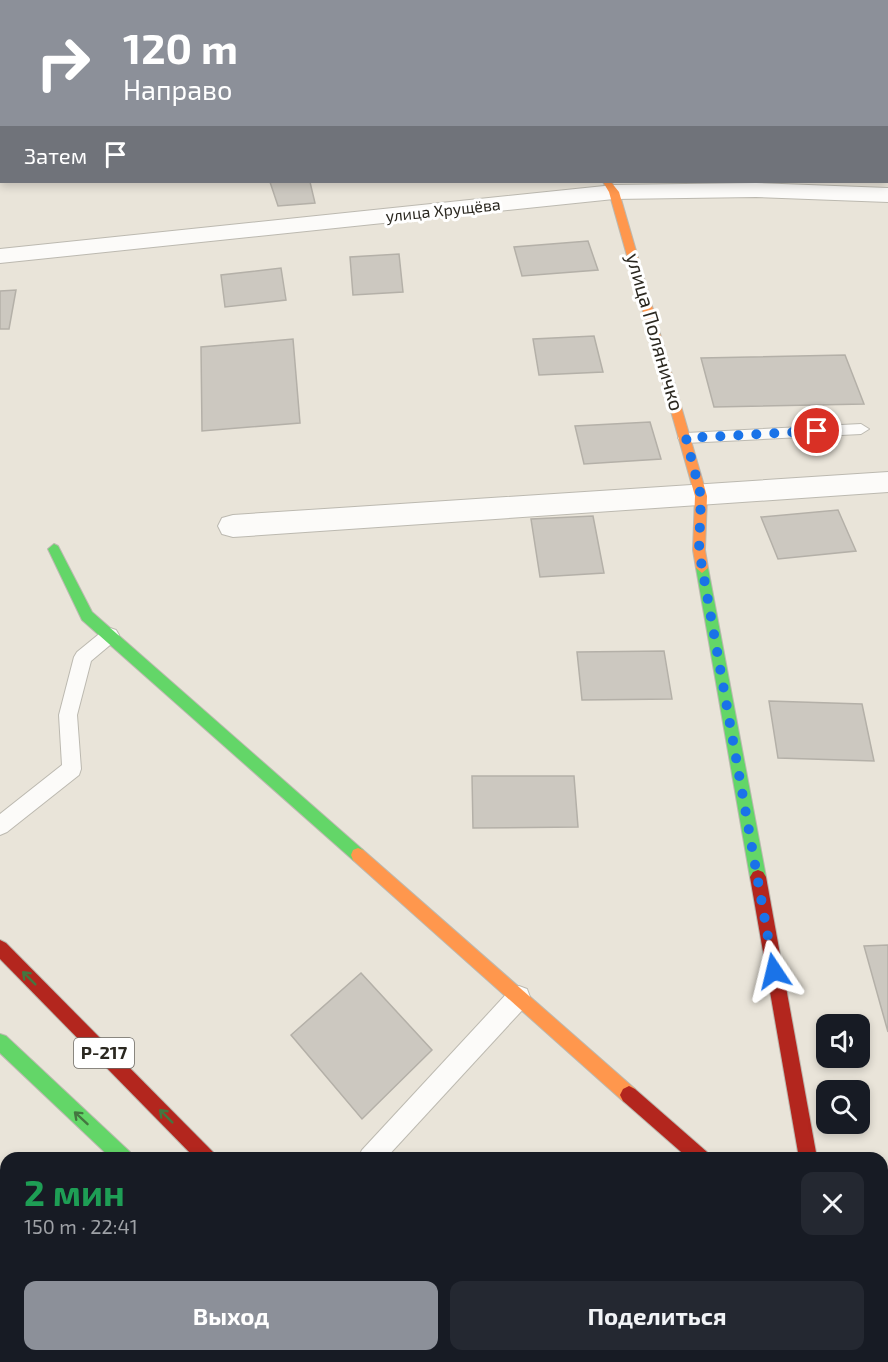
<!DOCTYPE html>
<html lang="ru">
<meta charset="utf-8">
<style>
body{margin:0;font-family:"Exo 2",sans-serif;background:#242831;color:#f1f3f6;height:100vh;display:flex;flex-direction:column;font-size:22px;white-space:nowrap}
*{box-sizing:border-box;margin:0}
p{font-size:20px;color:#9ea1a6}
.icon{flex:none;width:33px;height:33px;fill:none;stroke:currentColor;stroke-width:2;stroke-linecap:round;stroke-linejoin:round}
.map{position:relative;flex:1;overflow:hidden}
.details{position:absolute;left:0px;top:1152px;width:888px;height:210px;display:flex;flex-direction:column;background:#171b24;border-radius:18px 18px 0 0;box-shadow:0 3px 9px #0003}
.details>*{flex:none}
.hud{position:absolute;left:0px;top:0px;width:888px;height:183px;box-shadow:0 3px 9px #0003;background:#8c9099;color:#fff;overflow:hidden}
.tools{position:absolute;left:816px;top:1014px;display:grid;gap:12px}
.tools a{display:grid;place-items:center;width:54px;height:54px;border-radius:12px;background:#171b24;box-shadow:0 3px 9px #0003;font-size:30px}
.pin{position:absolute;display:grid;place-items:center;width:51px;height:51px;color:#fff;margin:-26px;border:3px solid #fff;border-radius:50%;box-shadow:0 2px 6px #0007}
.me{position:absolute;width:66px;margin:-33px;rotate:350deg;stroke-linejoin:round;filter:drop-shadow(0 0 4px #0008)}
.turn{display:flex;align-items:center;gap:21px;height:126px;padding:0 24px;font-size:27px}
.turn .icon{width:78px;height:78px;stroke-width:2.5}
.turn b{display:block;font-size:42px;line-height:51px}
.then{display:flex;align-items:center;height:57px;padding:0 24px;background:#0003;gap:12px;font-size:22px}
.round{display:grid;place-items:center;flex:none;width:63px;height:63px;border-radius:12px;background:#242831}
.headline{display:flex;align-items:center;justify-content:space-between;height:102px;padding:0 24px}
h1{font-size:36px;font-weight:700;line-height:45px;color:#1e9e55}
.action{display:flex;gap:12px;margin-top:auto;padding:12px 24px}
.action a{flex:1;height:69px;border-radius:12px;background:#8c9099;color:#fff;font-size:24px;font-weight:700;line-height:69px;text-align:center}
.action a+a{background:#242831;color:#f1f3f6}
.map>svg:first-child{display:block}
</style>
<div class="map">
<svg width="888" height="1362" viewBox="0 0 888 1362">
<rect width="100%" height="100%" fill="#e9e4d9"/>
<g fill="#ccc8c0" stroke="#b4b0a8" stroke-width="1.5">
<path d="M 270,182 L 310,182 L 315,203 L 278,206 Z"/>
<path d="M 588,241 L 598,270 L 522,276 L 514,247 Z"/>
<path d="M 399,254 L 403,292 L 353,295 L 350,257 Z"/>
<path d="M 281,268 L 286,300 L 225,307 L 221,275 Z"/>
<path d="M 16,290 L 9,329 L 0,329 L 0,291 Z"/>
<path d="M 594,336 L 603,372 L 539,375 L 533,339 Z"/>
<path d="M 293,339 L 300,423 L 202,431 L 201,347 Z"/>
<path d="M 845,355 L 864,404 L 714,407 L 701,358 Z"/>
<path d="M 650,422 L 661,459 L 584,464 L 575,426 Z"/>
<path d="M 838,510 L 856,551 L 778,559 L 761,517 Z"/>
<path d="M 593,516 L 604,573 L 540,577 L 531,519 Z"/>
<path d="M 664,651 L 672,699 L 582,700 L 577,652 Z"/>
<path d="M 769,701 L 862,704 L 874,761 L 778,758 Z"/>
<path d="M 472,776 L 574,776 L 578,827 L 473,828 Z"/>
<path d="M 888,945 L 888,1032 L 864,946 Z"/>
<path d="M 361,973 L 432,1050 L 362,1119 L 291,1035 Z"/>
<path d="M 661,1356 L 770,1356 L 767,1362 L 657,1362 Z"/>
</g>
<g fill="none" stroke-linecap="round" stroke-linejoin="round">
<g stroke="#bcb9b0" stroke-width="2">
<g id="lane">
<path d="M 861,424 L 869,429 L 861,434 L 686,443 L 681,442 L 678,438 L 681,434 L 686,433 Z"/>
<path d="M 110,628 L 116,630 L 119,635 L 116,640 L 91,661 L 77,715 L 81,769 L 79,775 L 7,832 L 0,835 L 0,814 L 62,765 L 59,715 L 74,657 L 77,652 L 104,630 Z"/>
<path d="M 519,986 L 527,989 L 530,997 L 527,1005 L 386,1158 L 358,1158 L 362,1150 L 511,989 Z"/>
</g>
</g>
<g stroke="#bcb9b0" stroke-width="2">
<g id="street">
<path d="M 474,0 L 492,0 L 493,2 L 474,2 Z"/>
<path d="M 888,1 L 888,13 L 886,14 L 886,2 Z"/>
<rect x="0" y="99" width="2" height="12"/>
<path d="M 756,183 L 888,188 L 888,202 L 756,197 L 614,199 L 0,263 L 0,249 L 614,185 Z"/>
<path d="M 888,472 L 888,492 L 233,537 L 222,534 L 218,526 L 222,518 L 233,515 Z"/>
<path d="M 882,1298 L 888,1300 L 888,1349 L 882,1347 Z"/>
</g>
</g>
<g stroke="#bcb9b0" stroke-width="2">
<g id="fast">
<path d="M 54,544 L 58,546 L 92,612 L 363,850 L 365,855 L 363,860 L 358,862 L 353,860 L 82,620 L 48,549 Z"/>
<path d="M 702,563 L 708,568 L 766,877 L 763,882 L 758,884 L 753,882 L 750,877 L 696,568 Z"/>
<path d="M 0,1034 L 6,1036 L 130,1152 L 133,1158 L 111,1158 L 0,1053 Z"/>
<path d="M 152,1356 L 175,1356 L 178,1362 L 155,1362 Z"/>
<path d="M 393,1356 L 416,1356 L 419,1362 L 396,1362 Z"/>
</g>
</g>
<g stroke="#bcb9b0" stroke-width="2">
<g id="slow">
<path d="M 603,182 L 611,182 L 619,192 L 707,496 L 705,550 L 708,568 L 702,573 L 696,568 L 693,550 L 695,496 L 609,192 Z"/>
<path d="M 358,848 L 363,850 L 635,1089 L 638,1095 L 635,1101 L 629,1104 L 623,1101 L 353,860 L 351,855 L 353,850 Z"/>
<path d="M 0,1181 L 6,1184 L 6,1205 L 0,1202 Z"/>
</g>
</g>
<g stroke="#bcb9b0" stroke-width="2">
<g id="jam">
<path d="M 758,870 L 763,872 L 766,877 L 817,1158 L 799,1158 L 750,877 L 753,872 Z"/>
<path d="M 0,940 L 6,943 L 213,1152 L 216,1158 L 195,1158 L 0,959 Z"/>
<path d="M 629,1086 L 635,1089 L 707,1152 L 710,1158 L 688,1158 L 623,1101 L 620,1095 L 623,1089 Z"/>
<path d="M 0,1329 L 6,1332 L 6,1355 L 0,1352 Z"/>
<path d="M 324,1356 L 347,1356 L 350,1362 L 327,1362 Z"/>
</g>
</g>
<use href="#lane" fill="#fcfbf9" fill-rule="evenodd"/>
<use href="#street" fill="#fcfbf9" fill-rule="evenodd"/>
<use href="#fast" fill="#63d668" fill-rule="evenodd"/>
<use href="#slow" fill="#ff974d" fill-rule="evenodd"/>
<use href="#jam" fill="#b3261e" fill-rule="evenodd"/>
</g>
<defs><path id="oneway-shaft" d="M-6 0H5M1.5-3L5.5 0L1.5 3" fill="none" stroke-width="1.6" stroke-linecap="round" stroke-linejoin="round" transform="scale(1.5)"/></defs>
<g stroke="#447640">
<use href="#oneway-shaft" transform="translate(29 978) rotate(-135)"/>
<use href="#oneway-shaft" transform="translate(166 1116) rotate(-135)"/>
<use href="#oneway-shaft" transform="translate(81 1118) rotate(-137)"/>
</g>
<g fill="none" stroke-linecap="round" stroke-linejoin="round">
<path stroke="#1a73e8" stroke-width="10" stroke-dasharray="0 18" d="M 774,971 L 699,550 L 701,496 L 686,438 L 817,431"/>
</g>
<g text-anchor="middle" stroke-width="6" stroke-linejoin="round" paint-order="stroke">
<g font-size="16" fill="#2b2820" stroke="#fff">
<text transform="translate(443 210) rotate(-6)" y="6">улица Хрущёва</text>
</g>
<rect fill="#fff" stroke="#6b6863" stroke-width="1.5" x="74" y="1038" width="60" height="30" rx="4.5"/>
<g font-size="18" font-weight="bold" fill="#2b2820">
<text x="104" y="1059">Р-217</text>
</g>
<g font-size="20" fill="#2b2820" stroke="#fff">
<text transform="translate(655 332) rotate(74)" y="7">улица Поляничко</text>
</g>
</g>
</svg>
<div class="tools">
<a><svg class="icon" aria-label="sound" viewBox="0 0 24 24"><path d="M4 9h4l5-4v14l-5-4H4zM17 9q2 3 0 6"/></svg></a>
<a><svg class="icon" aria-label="search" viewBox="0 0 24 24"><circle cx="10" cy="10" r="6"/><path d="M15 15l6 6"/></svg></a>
</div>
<div class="pin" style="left:817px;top:431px;background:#d93025"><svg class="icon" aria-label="arrive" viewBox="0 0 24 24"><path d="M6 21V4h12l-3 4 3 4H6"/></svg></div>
<svg class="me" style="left:774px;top:971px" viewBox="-20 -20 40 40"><path d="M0-17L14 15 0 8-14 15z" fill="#1a73e8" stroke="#fff" stroke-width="4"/></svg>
<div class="hud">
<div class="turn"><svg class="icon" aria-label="right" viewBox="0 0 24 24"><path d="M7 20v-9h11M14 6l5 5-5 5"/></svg><div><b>120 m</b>Направо</div></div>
<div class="then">Затем<svg class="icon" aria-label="arrive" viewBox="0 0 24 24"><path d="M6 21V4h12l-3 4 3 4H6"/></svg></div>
</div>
<section class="details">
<div class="headline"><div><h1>2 мин</h1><p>150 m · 22:41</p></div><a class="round"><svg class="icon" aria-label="close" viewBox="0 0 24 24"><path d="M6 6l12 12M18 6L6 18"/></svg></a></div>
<div class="action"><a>Выход</a><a>Поделиться</a></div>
</section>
</div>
